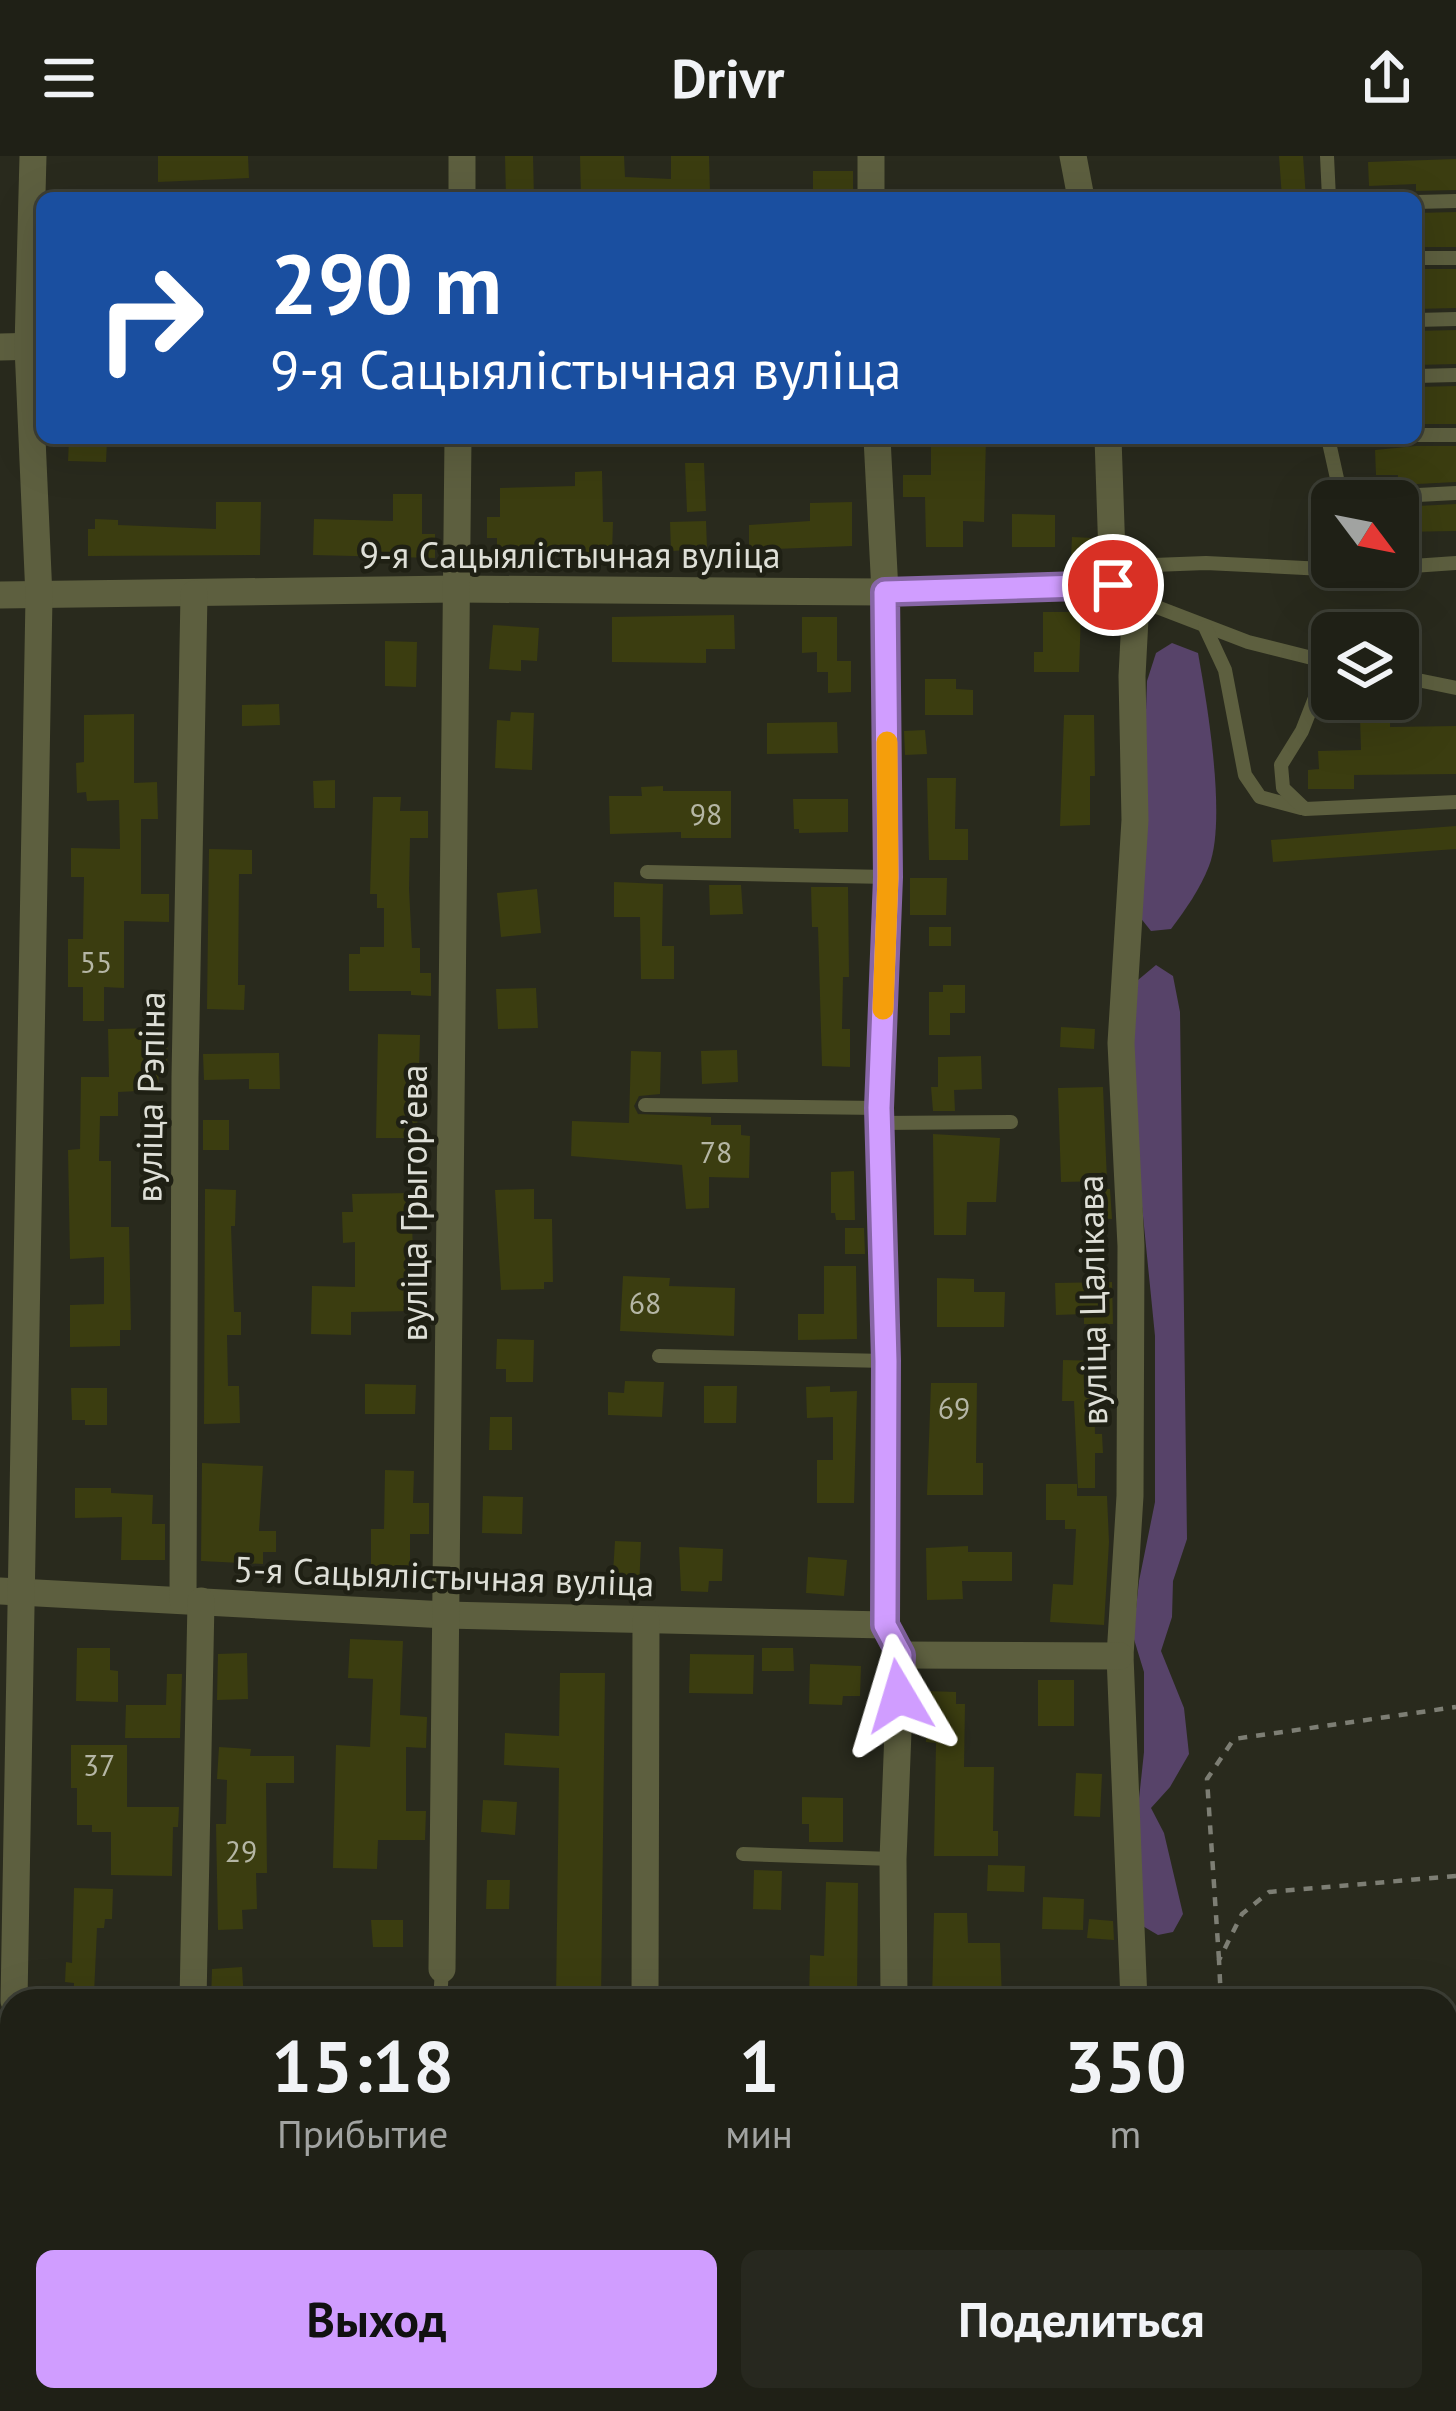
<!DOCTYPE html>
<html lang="ru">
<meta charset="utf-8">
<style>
body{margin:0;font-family:"PT Sans",sans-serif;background:#27281f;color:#f1f3f6;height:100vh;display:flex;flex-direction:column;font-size:45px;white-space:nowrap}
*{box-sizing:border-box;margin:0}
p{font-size:39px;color:#a1a3a1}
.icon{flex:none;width:66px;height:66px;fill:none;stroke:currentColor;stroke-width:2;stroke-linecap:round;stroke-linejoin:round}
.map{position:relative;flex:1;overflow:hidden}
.details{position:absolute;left:0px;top:1833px;width:1458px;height:423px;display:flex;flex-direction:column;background:#1f2016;border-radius:36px 36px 0 0;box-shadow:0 12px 48px #0002,0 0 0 3px #3c3e35}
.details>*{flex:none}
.hud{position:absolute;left:36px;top:36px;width:1386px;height:252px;border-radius:18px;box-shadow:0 12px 48px #0002,0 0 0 3px #3c3e35;background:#1a4fa0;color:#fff;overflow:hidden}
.needle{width:78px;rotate:122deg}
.controls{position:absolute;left:1311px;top:324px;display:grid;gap:24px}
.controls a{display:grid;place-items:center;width:108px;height:108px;border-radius:18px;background:#1f2016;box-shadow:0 12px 48px #0002,0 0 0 3px #3c3e35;font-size:60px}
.pin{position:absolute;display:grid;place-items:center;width:102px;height:102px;color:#fff;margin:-51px;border:6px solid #fff;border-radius:50%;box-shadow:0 3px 12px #0007}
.me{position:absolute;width:132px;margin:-66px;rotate:353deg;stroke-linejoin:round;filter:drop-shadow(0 0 9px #0008)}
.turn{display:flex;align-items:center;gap:42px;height:252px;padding:0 36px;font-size:54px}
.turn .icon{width:156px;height:156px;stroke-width:2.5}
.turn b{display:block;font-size:84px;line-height:102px}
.eta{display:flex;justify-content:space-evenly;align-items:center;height:204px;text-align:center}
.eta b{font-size:72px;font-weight:700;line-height:84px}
.button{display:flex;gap:24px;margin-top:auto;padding:24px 36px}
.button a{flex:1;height:138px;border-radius:18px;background:#d09dff;color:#111;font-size:48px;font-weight:700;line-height:138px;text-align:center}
.button a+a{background:#27281f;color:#f1f3f6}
header{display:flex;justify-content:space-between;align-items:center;height:156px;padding:0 36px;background:#1f2016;font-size:54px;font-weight:700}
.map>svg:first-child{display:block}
</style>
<header><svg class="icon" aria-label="menu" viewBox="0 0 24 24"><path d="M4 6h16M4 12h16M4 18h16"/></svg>Drivr<svg class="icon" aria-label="share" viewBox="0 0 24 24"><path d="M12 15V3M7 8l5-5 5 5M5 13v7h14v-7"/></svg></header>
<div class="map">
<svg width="1456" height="2255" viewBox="0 0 1456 2255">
<rect width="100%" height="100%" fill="#292a1d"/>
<g fill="#574369">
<path d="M 1172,487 L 1198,497 C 1207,547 1227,664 1209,710 C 1200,733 1186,753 1171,773 L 1151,775 L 1139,760 L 1147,525 L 1156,497 Z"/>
<path d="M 1156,809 L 1173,820 L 1180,856 L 1187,1383 L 1173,1425 L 1172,1461 L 1161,1495 L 1184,1552 L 1189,1598 L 1170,1631 L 1151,1652 L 1164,1677 L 1183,1758 L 1173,1776 L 1158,1779 L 1141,1769 L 1138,1652 L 1144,1596 L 1144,1516 L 1133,1480 L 1139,1425 L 1155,1346 L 1155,1180 L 1129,920 L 1138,824 Z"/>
</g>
<g fill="#3b3d10">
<path d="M 158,0 L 248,0 L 249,22 L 158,26 Z"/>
<path d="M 505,0 L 533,0 L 534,42 L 506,42 Z"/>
<path d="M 580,0 L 624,0 L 625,21 L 671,23 L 671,0 L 709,0 L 710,37 L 686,38 L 684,42 L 581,42 Z"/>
<path d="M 1279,0 L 1303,0 L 1306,42 L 1282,42 Z"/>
<path d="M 1456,3 L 1456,34 L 1416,35 L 1416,28 L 1369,30 L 1368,6 Z"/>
<path d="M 813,15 L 853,15 L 853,42 L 813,38 Z"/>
<path d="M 1456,56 L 1456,91 L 1416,91 L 1416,57 Z"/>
<path d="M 1416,113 L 1456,113 L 1456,152 L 1416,153 Z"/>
<path d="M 1456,174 L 1456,208 L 1416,209 L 1416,175 Z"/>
<path d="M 1456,230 L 1456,268 L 1416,268 L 1416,231 Z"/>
<path d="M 931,282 L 986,282 L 984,366 L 963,365 L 963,391 L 926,391 L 925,341 L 903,341 L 903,319 L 931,319 Z"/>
<path d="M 69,284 L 107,285 L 106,306 L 68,305 Z"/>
<path d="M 1416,290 L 1456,290 L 1456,326 L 1398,329 L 1398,319 L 1376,319 L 1375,294 Z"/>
<path d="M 685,307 L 704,307 L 706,355 L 687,356 Z"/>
<path d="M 602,315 L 603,366 L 613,366 L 612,398 L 550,397 L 550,402 L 497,403 L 497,382 L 487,382 L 487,361 L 500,361 L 500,332 L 575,330 L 575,316 Z"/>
<path d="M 393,338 L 422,338 L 422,378 L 435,378 L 435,402 L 313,399 L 314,363 L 393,365 Z"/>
<path d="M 216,346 L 261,346 L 260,399 L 88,400 L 88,373 L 95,373 L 95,363 L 118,364 L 118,369 L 216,373 Z"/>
<path d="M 852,346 L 852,390 L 749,394 L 749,369 L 810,365 L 810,347 Z"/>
<path d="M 1456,348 L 1456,375 L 1398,376 L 1398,351 Z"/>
<path d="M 1012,358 L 1055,359 L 1055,391 L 1012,391 Z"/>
<path d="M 706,365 L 707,393 L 671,395 L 670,366 Z"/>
<path d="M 1072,381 L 1093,382 L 1094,402 L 1071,402 Z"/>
<path d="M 1043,456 L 1081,456 L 1079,516 L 1034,516 L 1034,496 L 1043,496 Z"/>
<path d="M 734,459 L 735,493 L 706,493 L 706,507 L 612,506 L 612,461 Z"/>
<path d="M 802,461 L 837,461 L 837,505 L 851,505 L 851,536 L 828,537 L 828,516 L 817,516 L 817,496 L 802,497 Z"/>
<path d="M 493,469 L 539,472 L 537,505 L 521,504 L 521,515 L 489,513 Z"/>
<path d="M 385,485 L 417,486 L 416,531 L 385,530 Z"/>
<path d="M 925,523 L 956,523 L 956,533 L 973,534 L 973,559 L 925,559 Z"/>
<path d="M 279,548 L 280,569 L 242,570 L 242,549 Z"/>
<path d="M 511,556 L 534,557 L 532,614 L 495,612 L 497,564 L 510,565 Z"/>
<path d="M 134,558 L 134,627 L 157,626 L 158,663 L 141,663 L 141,738 L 169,738 L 169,766 L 124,765 L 124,832 L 104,831 L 104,865 L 83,865 L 83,831 L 68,831 L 68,783 L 83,783 L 84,721 L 71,721 L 71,692 L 120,693 L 119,644 L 87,645 L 86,636 L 77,637 L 76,607 L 84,606 L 84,559 Z"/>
<path d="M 1064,559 L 1094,559 L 1095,620 L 1090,620 L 1090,669 L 1060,670 Z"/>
<path d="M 1390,561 L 1390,571 L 1456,570 L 1456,618 L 1354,619 L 1354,633 L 1308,633 L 1308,614 L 1319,613 L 1318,595 L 1361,594 L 1360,562 Z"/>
<path d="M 837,566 L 838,597 L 767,598 L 767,567 Z"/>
<path d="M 925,574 L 927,598 L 905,599 L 904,575 Z"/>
<path d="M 927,622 L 956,622 L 955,673 L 968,673 L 968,704 L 929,704 Z"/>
<path d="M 335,624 L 335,652 L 314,652 L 313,625 Z"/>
<path d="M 663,630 L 663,635 L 731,635 L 731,682 L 681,682 L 681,676 L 610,678 L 609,640 L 642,640 L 641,631 Z"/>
<path d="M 373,641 L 401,641 L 400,655 L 428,655 L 428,682 L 410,682 L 409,733 L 412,792 L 420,792 L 420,817 L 431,817 L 431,840 L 411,839 L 411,835 L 349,835 L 349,798 L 360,798 L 360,791 L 384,791 L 384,752 L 377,752 L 377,738 L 370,738 Z"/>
<path d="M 793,643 L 848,643 L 848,676 L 799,677 L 799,673 L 794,673 Z"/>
<path d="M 1456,670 L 1456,693 L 1273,706 L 1271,684 Z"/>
<path d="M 209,693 L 252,694 L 252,718 L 239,718 L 238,829 L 245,829 L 244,854 L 207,853 Z"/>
<path d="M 910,722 L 947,722 L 946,759 L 910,759 Z"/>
<path d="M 614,726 L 663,728 L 662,790 L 674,790 L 674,823 L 641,823 L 640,761 L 614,761 Z"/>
<path d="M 709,729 L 741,729 L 743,758 L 710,759 Z"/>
<path d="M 811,731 L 848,731 L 849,821 L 843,821 L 842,873 L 850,873 L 850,911 L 822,910 L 818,771 L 812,771 Z"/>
<path d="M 537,733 L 541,777 L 501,781 L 497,737 Z"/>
<rect x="929" y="771" width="22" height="19"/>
<path d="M 943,829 L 965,829 L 965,857 L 950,857 L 950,879 L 929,879 L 929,836 L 943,836 Z"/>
<path d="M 536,832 L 538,872 L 498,873 L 496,833 Z"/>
<path d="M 1061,871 L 1095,873 L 1094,893 L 1060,891 Z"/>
<path d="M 168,872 L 167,910 L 159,910 L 158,934 L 118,936 L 118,960 L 100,960 L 99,1005 L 111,1005 L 111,1071 L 129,1071 L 131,1174 L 120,1174 L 120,1190 L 70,1191 L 70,1149 L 104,1148 L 104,1101 L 70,1103 L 68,994 L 80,993 L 81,921 L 109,921 L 108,873 Z"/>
<path d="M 378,878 L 420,879 L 417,982 L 376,982 Z"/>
<path d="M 737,894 L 738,926 L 702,928 L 701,895 Z"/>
<path d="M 631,895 L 661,896 L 660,938 L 639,940 L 634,950 L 638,958 L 711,961 L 711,969 L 741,969 L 741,979 L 750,980 L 749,1022 L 709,1021 L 709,1052 L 686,1053 L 682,1009 L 571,1000 L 572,965 L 629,967 Z"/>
<path d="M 279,897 L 280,933 L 249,933 L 249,923 L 204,924 L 203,898 Z"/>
<path d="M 981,900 L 982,933 L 954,934 L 955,955 L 933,955 L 931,931 L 938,931 L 938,901 Z"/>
<path d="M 1103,931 L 1107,1025 L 1061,1026 L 1058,932 Z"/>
<rect x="203" y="964" width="26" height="30"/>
<path d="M 933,978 L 1000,982 L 996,1046 L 967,1046 L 966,1079 L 934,1079 Z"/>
<path d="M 854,1015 L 855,1064 L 836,1064 L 835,1057 L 831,1057 L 831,1016 Z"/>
<path d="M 205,1033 L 236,1034 L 235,1070 L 231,1070 L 234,1156 L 241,1156 L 241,1179 L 227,1179 L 228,1230 L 239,1230 L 240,1267 L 204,1268 Z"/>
<path d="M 534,1033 L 534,1063 L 552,1063 L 553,1126 L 544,1126 L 544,1133 L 501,1134 L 495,1034 Z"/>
<path d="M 1093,1033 L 1110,1033 L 1112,1063 L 1092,1062 Z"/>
<path d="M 411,1037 L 415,1155 L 351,1156 L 351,1179 L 311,1178 L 312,1130 L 355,1131 L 355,1086 L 343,1087 L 342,1056 L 353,1056 L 352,1038 Z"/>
<path d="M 845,1072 L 864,1072 L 865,1098 L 845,1098 Z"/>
<path d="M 824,1110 L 856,1110 L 857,1183 L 798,1184 L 798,1158 L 824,1158 Z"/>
<path d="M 623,1120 L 670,1122 L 669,1130 L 735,1132 L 734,1180 L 620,1175 Z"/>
<path d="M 937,1122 L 974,1123 L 974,1136 L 1005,1136 L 1004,1171 L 937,1171 Z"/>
<path d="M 1112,1126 L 1113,1168 L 1084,1168 L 1084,1158 L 1056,1159 L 1055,1127 Z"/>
<path d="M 497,1183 L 534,1184 L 533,1226 L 506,1226 L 506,1213 L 496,1213 Z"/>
<path d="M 1063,1204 L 1100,1205 L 1100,1237 L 1094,1237 L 1095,1278 L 1102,1278 L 1103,1297 L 1095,1297 L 1095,1332 L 1078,1332 L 1074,1245 L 1062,1245 Z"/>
<path d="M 625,1225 L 664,1226 L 662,1261 L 608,1259 L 608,1236 L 624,1237 Z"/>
<path d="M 931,1227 L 977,1227 L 976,1307 L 983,1307 L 983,1339 L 927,1339 Z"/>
<path d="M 365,1228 L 416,1229 L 415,1258 L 365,1258 Z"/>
<path d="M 704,1230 L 737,1230 L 736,1267 L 704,1267 Z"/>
<path d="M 830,1230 L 830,1236 L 857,1235 L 854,1347 L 817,1347 L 817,1304 L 833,1304 L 833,1261 L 807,1262 L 806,1231 Z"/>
<path d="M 71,1232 L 107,1232 L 107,1269 L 85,1269 L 85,1264 L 72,1264 Z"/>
<path d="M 490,1261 L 512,1261 L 512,1294 L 489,1294 Z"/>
<path d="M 202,1307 L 263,1310 L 259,1375 L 276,1375 L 276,1396 L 263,1396 L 263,1408 L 201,1405 Z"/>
<path d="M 385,1314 L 414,1315 L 413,1347 L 429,1347 L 429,1378 L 410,1378 L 410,1410 L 371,1410 L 371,1373 L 384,1373 Z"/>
<path d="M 1046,1328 L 1077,1328 L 1077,1340 L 1107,1340 L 1109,1386 L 1104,1469 L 1050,1466 L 1053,1428 L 1073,1429 L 1076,1373 L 1065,1373 L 1065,1364 L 1046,1364 Z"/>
<path d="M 75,1332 L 111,1332 L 111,1337 L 153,1339 L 152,1368 L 165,1368 L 165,1404 L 121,1404 L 122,1361 L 75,1362 Z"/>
<path d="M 483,1340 L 523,1341 L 522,1378 L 482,1377 Z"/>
<path d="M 615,1385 L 641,1386 L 639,1433 L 612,1432 Z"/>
<path d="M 968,1390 L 968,1396 L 1012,1396 L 1012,1425 L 962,1425 L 963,1443 L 927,1444 L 926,1392 Z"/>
<path d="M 679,1391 L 723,1393 L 722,1425 L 709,1425 L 708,1436 L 681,1435 Z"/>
<path d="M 808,1401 L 847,1404 L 844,1440 L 806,1437 Z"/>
<path d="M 350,1483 L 403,1485 L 400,1559 L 427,1561 L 426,1592 L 406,1591 L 406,1655 L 426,1655 L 425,1684 L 378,1684 L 377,1713 L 333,1712 L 336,1589 L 370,1591 L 373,1523 L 348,1522 Z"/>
<path d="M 77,1492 L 110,1492 L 110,1514 L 118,1515 L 118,1546 L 76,1545 Z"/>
<path d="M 762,1492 L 793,1492 L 794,1515 L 762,1515 Z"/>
<path d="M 247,1497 L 248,1543 L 217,1544 L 218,1498 Z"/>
<path d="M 690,1498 L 754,1499 L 753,1538 L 689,1537 Z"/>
<path d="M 810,1508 L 861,1510 L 860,1540 L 843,1540 L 842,1549 L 809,1548 Z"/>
<path d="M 560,1517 L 605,1517 L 601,1845 L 556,1845 L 559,1612 L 504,1609 L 505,1577 L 559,1580 Z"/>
<path d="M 167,1518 L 182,1518 L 180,1582 L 125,1582 L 126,1549 L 166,1549 Z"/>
<rect x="1038" y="1524" width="36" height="46"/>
<path d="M 927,1535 L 956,1536 L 956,1548 L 965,1548 L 964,1611 L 994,1611 L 993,1675 L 998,1675 L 998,1700 L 934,1700 L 936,1587 L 926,1586 Z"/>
<path d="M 71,1589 L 127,1589 L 127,1651 L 179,1651 L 178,1671 L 173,1671 L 172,1720 L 111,1719 L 111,1676 L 92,1676 L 92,1669 L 77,1669 L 77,1632 L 71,1632 Z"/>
<path d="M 219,1591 L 251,1593 L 250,1600 L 294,1600 L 294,1627 L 266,1627 L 267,1717 L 256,1717 L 257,1753 L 242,1754 L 243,1773 L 218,1774 L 216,1668 L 226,1668 L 227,1624 L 217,1623 Z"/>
<path d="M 1076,1617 L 1102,1618 L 1100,1661 L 1074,1660 Z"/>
<path d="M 802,1641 L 843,1642 L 843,1686 L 809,1686 L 809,1668 L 802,1668 Z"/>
<path d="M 483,1644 L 517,1646 L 515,1679 L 481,1676 Z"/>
<path d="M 988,1709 L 1025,1710 L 1024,1736 L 987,1735 Z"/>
<path d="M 754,1714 L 782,1715 L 781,1754 L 753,1753 Z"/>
<path d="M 487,1724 L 510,1724 L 509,1753 L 486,1753 Z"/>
<path d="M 826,1726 L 858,1727 L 857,1845 L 809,1845 L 810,1799 L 824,1800 Z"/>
<path d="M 74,1732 L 113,1733 L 112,1763 L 105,1763 L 104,1772 L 97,1772 L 94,1838 L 74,1837 L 74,1827 L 65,1826 L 66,1806 L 72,1807 Z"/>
<path d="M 1043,1741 L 1084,1743 L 1083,1774 L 1042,1773 Z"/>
<path d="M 934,1757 L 967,1757 L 968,1787 L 1000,1787 L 1002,1845 L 932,1845 Z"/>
<path d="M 1089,1763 L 1113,1765 L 1114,1784 L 1087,1782 Z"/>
<path d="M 371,1764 L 403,1764 L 403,1791 L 373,1791 Z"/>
<path d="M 242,1811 L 244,1845 L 211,1845 L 212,1813 Z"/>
</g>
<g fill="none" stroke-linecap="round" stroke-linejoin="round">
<g stroke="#7d7e74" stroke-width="4.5" stroke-dasharray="9 9" stroke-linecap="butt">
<path d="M 1219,1804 L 1207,1623 L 1234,1583 L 1456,1551"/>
<path d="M 1221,1845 L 1219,1804 L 1242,1758 L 1269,1736 L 1456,1720"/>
<path d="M 1446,2167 L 1456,2166"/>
<path d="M 239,2255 L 246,2244"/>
<path d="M 370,2255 L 374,2244"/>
<path d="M 1193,2255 L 1198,2244"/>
</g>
<g stroke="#5d5f3f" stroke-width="14">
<path d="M 1327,0 L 1329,42"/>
<path d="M 1416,46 L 1456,45"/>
<path d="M 1416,102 L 1456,102"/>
<path d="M 1416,164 L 1456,163"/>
<path d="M 1416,220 L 1456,219"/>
<path d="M 1416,279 L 1456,279"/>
<path d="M 1328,282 L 1342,345"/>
<path d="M 1342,343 L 1456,337"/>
<path d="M 1332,382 L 1324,413 L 1391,411"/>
<path d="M 1398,411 L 1456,407"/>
<path d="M 1125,436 L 1153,409 L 1206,407 L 1324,413"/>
<path d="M 1136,443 L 1248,486 L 1332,507"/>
<path d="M 1205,471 L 1225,514 L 1245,619 L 1260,641 L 1301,652"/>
<path d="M 1329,506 L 1302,575 L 1281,609 L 1283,632 L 1305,653 L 1456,646"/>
<path d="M 1398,520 L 1456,532"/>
<path d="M 647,716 L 888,721"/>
<path d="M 645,949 L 879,952"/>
<path d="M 879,967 L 1011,966"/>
<path d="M 659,1200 L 886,1205"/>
<path d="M 743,1698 L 893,1703"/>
<path d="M 440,1845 L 442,1813"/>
<path d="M 0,2037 L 12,2036"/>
<path d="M 1244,2244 L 1245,2255"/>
</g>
<g stroke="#5d5f3f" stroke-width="27">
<path d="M 871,0 L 871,42"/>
<path d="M 1073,0 L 1081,42"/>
<path d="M 462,42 L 462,0"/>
<path d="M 0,191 L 42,190"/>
<path d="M 877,282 L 885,436 L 888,721 L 879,952 L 886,1205 L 885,1469 L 901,1499 L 893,1703 L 894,1845"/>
<path d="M 1108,282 L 1113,429"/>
<path d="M 0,439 L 455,433 L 885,436 L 1113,429 L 1136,443 L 1132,520 L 1135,664 L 1121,887 L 1131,1090 L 1130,1340 L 1120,1500 L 1134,1845"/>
<path d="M 0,1435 L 446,1459 L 885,1469"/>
<path d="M 183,1444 L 185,921 L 194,438"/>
<path d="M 901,1499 L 1120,1500"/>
<path d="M 442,1813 L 458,282"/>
<path d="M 14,1845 L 39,441 L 28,191 L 33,0"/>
<path d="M 193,1845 L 201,1445"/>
<path d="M 645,1845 L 646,1465"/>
<path d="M 1148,2244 L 1150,2255"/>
<path d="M 11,2255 L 12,2070"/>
<path d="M 643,2255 L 644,2244"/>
<path d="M 893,2255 L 893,2244"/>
</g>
</g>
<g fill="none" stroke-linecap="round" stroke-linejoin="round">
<g stroke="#8766a6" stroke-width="30">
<path id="route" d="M 899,1540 L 901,1499 L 885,1469 L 886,1205 L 879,952 L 888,721 L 885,436 L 1113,429"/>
</g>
<use href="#route" stroke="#d09dff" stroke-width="21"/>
<path stroke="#f59e0b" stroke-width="21" d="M 883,853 L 888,721 L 887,586"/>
</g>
<g text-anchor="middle" stroke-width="9" stroke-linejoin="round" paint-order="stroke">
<g font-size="30" fill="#b5b6a5">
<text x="706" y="669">98</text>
<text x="96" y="817">55</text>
<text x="716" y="1007">78</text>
<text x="645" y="1158">68</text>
<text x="954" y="1263">69</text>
<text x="99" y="1620">37</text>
<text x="241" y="1706">29</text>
</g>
<g font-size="36" fill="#dedfd7" stroke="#1f2014">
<text x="570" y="412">9-я Сацыялістычная вуліца</text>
<text transform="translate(150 941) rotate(-89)" y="13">вуліца Рэпіна</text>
<text transform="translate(414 1047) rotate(-90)" y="13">вуліца Грыгорʼева</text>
<text transform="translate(1092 1144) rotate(-91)" y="13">вуліца Цалікава</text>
<text transform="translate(444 1420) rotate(2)" y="13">5-я Сацыялістычная вуліца</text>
</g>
</g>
</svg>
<div class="controls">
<a><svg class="needle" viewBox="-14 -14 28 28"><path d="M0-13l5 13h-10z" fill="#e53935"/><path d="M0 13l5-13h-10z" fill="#a1a3a1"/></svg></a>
<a><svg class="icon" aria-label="layers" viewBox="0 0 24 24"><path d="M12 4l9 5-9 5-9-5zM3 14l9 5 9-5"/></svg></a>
</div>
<div class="pin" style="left:1113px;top:429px;background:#d93025"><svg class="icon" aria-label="arrive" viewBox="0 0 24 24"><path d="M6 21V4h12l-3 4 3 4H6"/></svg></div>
<svg class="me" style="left:899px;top:1540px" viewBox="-20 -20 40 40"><path d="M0-17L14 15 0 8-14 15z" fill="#d09dff" stroke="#fff" stroke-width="4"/></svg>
<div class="hud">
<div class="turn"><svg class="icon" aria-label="right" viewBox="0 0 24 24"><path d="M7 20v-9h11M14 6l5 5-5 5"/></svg><div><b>290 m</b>9-я Сацыялістычная вуліца</div></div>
</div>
<section class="details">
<div class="eta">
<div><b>15:18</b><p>Прибытие</p></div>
<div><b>1</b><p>мин</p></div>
<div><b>350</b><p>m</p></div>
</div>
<div class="button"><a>Выход</a><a>Поделиться</a></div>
</section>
</div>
